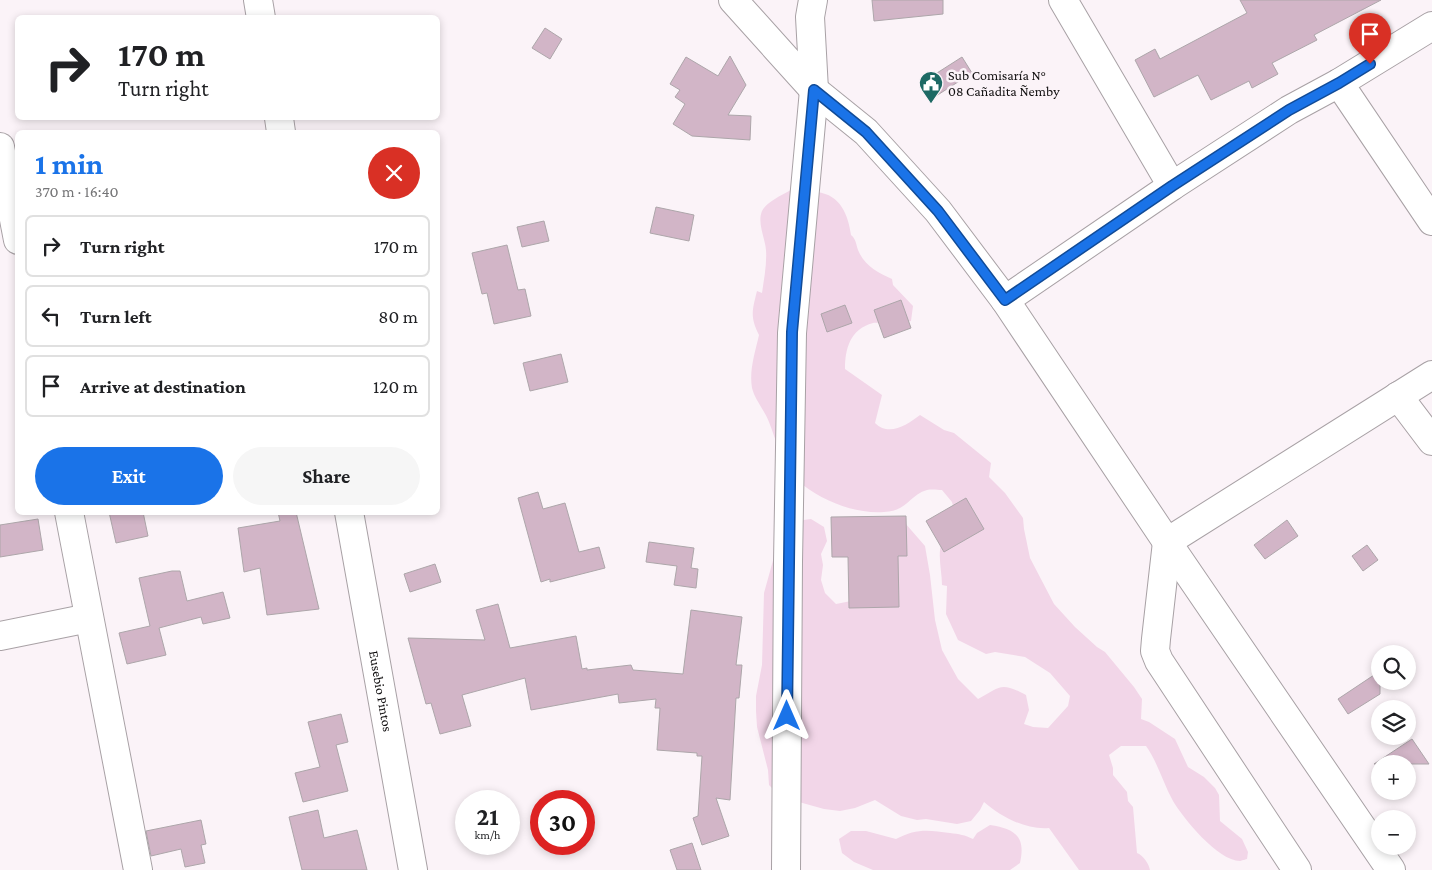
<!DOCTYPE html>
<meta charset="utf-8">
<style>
body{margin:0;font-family:"Crimson Pro",serif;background:#f6f6f6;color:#202124;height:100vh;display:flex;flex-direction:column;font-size:19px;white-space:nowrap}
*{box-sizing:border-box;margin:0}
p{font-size:16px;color:#757577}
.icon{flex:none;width:28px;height:28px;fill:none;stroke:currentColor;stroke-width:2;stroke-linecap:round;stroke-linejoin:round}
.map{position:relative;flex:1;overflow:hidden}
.panel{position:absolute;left:15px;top:130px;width:425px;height:385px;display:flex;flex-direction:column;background:#fff;border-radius:8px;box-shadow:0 2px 8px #0003}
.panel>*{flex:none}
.hud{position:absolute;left:15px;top:15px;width:425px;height:105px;border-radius:8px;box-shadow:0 2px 8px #0003;background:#fff;color:#202124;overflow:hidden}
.buttons{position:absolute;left:1371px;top:645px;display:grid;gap:10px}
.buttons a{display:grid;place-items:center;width:45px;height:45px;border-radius:50%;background:#fff;box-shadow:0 2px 8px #0003;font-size:25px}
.speed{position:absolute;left:455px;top:790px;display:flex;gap:10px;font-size:25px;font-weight:700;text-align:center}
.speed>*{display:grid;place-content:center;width:65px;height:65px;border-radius:50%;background:#fff;box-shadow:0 2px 8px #0003;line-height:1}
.speed small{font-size:12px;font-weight:400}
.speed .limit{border:8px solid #d22;background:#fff;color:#111}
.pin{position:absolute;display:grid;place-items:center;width:42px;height:42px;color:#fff;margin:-51px -21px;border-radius:50% 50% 50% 0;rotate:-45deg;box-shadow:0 0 5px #0007}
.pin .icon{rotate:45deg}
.me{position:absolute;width:55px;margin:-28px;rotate:0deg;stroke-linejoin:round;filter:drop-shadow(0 0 4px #0008)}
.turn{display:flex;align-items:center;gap:18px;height:105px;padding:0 20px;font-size:22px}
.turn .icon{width:65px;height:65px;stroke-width:2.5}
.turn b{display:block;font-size:35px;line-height:42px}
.round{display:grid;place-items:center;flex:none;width:52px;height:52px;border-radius:26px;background:#f6f6f6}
.headline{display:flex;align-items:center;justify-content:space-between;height:85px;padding:0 20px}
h1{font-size:30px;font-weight:700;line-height:38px;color:#1a73e8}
.primary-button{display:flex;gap:10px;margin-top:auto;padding:10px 20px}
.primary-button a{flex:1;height:58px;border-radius:30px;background:#1a73e8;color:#fff;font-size:20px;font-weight:700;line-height:58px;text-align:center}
.primary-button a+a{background:#f6f6f6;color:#202124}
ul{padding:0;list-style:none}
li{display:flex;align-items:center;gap:15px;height:62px;margin:0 10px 8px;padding:0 10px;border:2px solid #e0e0e0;border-radius:8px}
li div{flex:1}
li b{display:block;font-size:19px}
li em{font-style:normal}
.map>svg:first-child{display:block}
</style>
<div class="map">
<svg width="1432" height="870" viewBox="0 0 1432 870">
<rect width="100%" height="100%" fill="#fbf3f8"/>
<g fill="#f2d6e8">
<path d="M 794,188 C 803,192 809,191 817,192 C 841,195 848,215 851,235 C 856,239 856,244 858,250 C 864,265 878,273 892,279 L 893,285 L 913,306 L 911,321 C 906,322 901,325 896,325 C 889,326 880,322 873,323 C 850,329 845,349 845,369 L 882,395 L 875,423 C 889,437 907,425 920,415 L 944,430 L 954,433 L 991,463 L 989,477 L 1005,493 L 1023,518 L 1024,529 L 1030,558 L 1054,604 L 1075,627 L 1097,647 L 1105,652 L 1134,687 L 1142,699 L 1141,719 L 1149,722 L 1175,739 L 1188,767 L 1204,777 L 1215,788 L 1219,795 L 1220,821 L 1242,839 L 1248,852 L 1247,859 C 1247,859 1240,861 1240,861 C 1218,861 1183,818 1173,801 C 1163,783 1158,763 1146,746 L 1121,746 L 1109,755 L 1113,768 L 1113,775 L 1127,792 L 1128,801 L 1133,807 L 1137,853 C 1143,855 1149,864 1150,870 L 1079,870 L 1049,828 C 1026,830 1001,817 984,802 L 980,810 L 971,821 L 957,824 L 926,819 L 917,820 L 901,816 L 875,800 L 855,808 L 840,811 L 824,809 L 781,797 L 769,785 L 768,770 L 757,727 L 756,711 L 756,696 L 762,665 L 764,593 L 777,546 L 796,521 L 811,519 L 824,527 L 827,541 L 821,554 L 823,565 L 821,580 L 825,593 L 836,604 L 851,601 L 905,523 L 925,546 L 930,575 L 935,620 L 942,650 L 958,679 L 978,699 C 1000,687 1000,681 1026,695 L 1029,710 L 1024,724 L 1033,727 L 1048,728 L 1068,706 L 1070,696 L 1050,673 L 1025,657 L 995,652 L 986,654 L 958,640 L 946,614 L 947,586 L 942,585 C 942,571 937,555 942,541 C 945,533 952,525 956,517 L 952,502 L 942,490 C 938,490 932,489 927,490 C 909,495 908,511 884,512 C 856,514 825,502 803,485 C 799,482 794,479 791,475 C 781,459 776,440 769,422 C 765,411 755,400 752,388 C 749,370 755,353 759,335 C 750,317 752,311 757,291 L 762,293 C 764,279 767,264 766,250 C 765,238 757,223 762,211 C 767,201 785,194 794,188 Z"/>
<path d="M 990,825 C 1015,829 1026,836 1020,863 L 1010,870 L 873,870 L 854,862 L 842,853 L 839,839 L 851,831 L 866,831 L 896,839 C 916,828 929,830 950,833 C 959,834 965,835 973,839 L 977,833 Z"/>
</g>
<g fill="#d2b5c7" stroke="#ada6aa">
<path d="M 872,0 L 943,0 L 943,14 L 874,21 Z"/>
<path d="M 1240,0 L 1381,0 L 1314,35 L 1317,40 L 1272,63 L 1278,74 L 1252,88 L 1249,81 L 1211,100 L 1198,75 L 1154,97 L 1135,60 L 1155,49 L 1160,59 L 1247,13 Z"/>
<path d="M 545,28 L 562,39 L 550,59 L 532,48 Z"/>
<path d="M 730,56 L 746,85 L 728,115 L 751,116 L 750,140 L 692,136 L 673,124 L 685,104 L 675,97 L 680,90 L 670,84 L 686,57 L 718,76 Z"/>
<path d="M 962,57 L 972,73 L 936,96 L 926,80 Z"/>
<path d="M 656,207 L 694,215 L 689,241 L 650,233 Z"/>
<path d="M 544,221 L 549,241 L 522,247 L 517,227 Z"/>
<path d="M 507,245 L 518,290 L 525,289 L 531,316 L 494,324 L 487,293 L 482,294 L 472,253 Z"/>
<path d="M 901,300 L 911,328 L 884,338 L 874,310 Z"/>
<path d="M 845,305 L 852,323 L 827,332 L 821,314 Z"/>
<path d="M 561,354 L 568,382 L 530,391 L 523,363 Z"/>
<path d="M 538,492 L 543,509 L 565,503 L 579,552 L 599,547 L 605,568 L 550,582 L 550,579 L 541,582 L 518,498 Z"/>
<path d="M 966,498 L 984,529 L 944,552 L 926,521 Z"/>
<path d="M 109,512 L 143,512 L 148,536 L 116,543 Z"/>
<path d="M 278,512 L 296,512 L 319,609 L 267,615 L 260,568 L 244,572 L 238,528 L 280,521 Z"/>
<path d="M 906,516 L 907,556 L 898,556 L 899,607 L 849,608 L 848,557 L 832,557 L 831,517 Z"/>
<path d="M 38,519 L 43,550 L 0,557 L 0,525 Z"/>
<path d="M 1287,520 L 1298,536 L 1265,559 L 1254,545 Z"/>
<path d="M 649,542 L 694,548 L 691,568 L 698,569 L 696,588 L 674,585 L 677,566 L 646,562 Z"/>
<path d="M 1367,545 L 1378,560 L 1363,571 L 1352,556 Z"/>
<path d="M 435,564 L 441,582 L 410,592 L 404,574 Z"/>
<path d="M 172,571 L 180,571 L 187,601 L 223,592 L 230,618 L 203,624 L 201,617 L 159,628 L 166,655 L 127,664 L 119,633 L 150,626 L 139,578 Z"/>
<path d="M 498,604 L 510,648 L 576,636 L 582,669 L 587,668 L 587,670 L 631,665 L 633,670 L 683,674 L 691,610 L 742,617 L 736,665 L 742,665 L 739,698 L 736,698 L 730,800 L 716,798 L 729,836 L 702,845 L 693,818 L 698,816 L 702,756 L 697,756 L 697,753 L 657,750 L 660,708 L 655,708 L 656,699 L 619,703 L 618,694 L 531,710 L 525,678 L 462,695 L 471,726 L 440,734 L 431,703 L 426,704 L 408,638 L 485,640 L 476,610 Z"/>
<path d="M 1380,671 L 1380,694 L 1348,714 L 1338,699 Z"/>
<path d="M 341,714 L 348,742 L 336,745 L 348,791 L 303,802 L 295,773 L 320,767 L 308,722 Z"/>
<path d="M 1412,739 L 1429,764 L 1374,764 Z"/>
<path d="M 318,810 L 324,838 L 357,830 L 367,870 L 302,870 L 289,817 Z"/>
<path d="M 201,820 L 206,844 L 201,845 L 205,863 L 185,867 L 181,849 L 151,856 L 146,831 Z"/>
<path d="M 692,843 L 701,870 L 677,870 L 670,850 Z"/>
</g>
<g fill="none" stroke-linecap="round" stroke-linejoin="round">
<g stroke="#a8a1a5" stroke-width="30">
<g id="minor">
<path d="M 258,0 L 261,18"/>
<path d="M 733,0 L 814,90 L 866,132 L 938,211 L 1005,300 L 1167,542 L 1391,870"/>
<path d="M 1063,0 L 1172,186"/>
<path d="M 1339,83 L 1432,221"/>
<path d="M 279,118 L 281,132"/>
<path d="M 0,147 L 18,240"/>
<path d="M 1005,300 L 1172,186 L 1289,110 L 1339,83 L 1432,26"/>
<path d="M 1398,396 L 1432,441"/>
<path d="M 69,512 L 138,870"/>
<path id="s1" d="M 349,512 L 413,870"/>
<path d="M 0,636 L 89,618"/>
<path d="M 786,870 L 788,562 L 792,333 L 814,90 L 810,17 L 813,0"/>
<path d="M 1297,870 L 1159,661 L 1155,651 L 1156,639 L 1167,542 L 1432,375"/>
</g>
</g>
<use href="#minor" stroke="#fff" stroke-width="28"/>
</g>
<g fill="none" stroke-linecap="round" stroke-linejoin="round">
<g stroke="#114b97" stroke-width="12">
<path id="route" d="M 787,716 L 792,332 L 814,90 L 866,132 L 938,211 L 1005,300 L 1172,186 L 1289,110 L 1339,83 L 1370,64"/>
</g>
<use href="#route" stroke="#1a73e8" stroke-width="9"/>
</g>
<defs>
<g id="civic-pin" transform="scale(1.25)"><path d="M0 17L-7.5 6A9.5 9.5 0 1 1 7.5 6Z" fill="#1d6964" stroke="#fbf3f8"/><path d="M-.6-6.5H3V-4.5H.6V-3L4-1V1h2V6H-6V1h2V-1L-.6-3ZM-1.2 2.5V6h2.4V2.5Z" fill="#fff"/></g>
</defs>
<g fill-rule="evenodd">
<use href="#civic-pin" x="931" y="83"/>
</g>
<g text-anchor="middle" stroke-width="5" stroke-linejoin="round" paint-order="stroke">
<g font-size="14" fill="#110f10" stroke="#fbf3f8" text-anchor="start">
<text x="948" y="80">Sub Comisaría N°<tspan x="948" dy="16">08 Cañadita Ñemby</tspan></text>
</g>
<g font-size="14" fill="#110f10" stroke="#fbf3f8">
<text dy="5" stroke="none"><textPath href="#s1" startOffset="182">Eusebio Pintos</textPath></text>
</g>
</g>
</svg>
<div class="buttons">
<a><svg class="icon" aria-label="search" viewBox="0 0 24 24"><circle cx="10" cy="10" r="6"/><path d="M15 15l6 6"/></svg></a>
<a><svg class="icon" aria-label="layers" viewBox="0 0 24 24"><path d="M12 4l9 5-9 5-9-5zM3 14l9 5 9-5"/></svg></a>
<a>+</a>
<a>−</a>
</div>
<div class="speed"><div>21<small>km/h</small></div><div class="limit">30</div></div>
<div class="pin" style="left:1370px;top:64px;background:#d93025"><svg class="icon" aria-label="arrive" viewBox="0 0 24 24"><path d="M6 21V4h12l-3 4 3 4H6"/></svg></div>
<svg class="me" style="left:787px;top:716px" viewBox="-20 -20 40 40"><path d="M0-17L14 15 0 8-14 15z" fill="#1a73e8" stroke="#fff" stroke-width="4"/></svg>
<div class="hud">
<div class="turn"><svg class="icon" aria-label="right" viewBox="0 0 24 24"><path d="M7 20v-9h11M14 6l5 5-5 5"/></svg><div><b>170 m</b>Turn right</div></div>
</div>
<section class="panel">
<div class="headline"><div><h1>1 min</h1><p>370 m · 16:40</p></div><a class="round" style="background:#d93025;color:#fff"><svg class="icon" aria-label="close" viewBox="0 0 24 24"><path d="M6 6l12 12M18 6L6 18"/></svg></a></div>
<ul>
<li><svg class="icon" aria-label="right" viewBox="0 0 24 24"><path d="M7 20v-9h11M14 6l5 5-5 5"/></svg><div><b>Turn right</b></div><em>170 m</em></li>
<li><svg class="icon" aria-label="left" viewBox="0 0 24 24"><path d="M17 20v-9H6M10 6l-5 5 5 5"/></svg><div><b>Turn left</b></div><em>80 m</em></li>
<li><svg class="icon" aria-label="arrive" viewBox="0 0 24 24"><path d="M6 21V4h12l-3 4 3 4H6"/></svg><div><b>Arrive at destination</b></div><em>120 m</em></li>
</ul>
<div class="primary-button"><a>Exit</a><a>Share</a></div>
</section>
</div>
